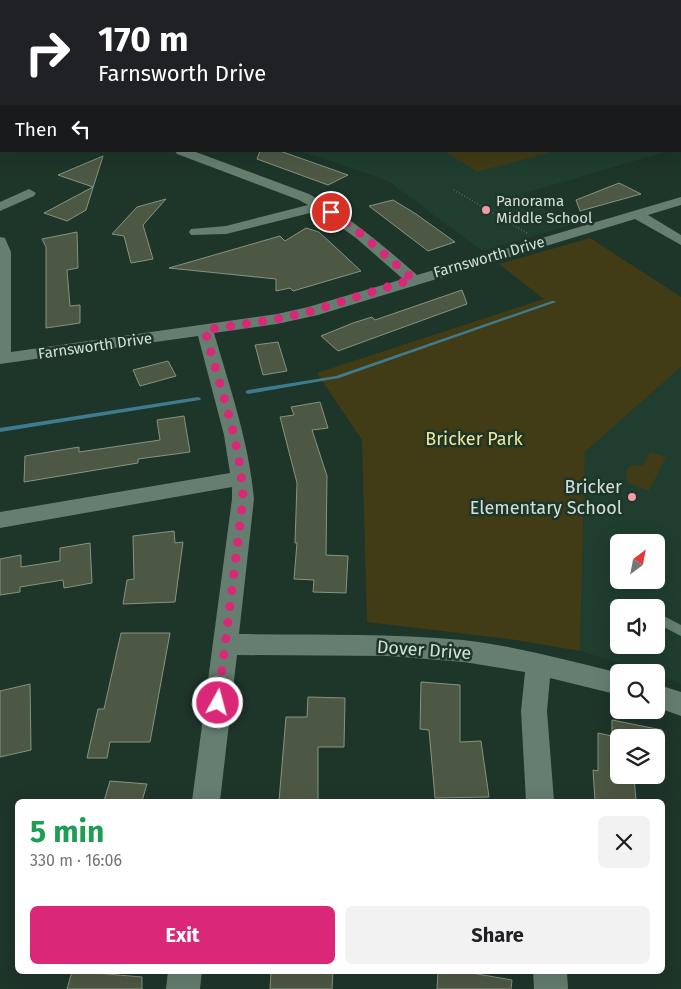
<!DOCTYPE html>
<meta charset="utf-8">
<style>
body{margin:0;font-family:"Fira Sans",sans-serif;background:#f2f2f2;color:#202124;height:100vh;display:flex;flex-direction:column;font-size:19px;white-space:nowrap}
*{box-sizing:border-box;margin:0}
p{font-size:16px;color:#757577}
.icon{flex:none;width:28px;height:28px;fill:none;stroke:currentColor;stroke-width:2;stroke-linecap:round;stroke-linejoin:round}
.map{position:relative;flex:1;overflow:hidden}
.panel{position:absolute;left:15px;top:799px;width:650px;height:175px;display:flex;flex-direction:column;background:#fff;border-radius:8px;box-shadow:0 5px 20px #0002}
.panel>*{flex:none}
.guide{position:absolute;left:0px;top:0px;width:681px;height:152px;box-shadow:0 5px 20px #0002;background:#202124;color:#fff;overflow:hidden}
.needle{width:32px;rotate:32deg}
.fabs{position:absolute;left:610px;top:534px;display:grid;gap:10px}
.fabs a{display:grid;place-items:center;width:55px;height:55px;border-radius:8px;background:#fff;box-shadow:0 5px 20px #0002;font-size:25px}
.pin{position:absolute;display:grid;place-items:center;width:42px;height:42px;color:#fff;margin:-21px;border:2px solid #fff;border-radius:50%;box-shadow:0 1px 5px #0007}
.me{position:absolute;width:55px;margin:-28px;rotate:7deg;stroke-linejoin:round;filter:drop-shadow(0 0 4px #0008)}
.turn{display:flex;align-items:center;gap:18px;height:105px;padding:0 15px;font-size:22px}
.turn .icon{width:65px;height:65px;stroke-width:2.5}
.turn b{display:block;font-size:35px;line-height:42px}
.then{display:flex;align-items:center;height:48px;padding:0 15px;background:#0003;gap:10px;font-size:19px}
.round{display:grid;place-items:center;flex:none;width:52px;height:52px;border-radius:8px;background:#f2f2f2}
.head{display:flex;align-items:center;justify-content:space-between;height:85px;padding:0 15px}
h1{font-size:30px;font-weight:700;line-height:38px;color:#1e9e55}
.action{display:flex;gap:10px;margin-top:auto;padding:10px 15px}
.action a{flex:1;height:58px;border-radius:8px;background:#db2777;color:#fff;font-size:20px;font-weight:700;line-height:58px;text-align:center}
.action a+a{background:#f2f2f2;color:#202124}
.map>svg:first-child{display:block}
</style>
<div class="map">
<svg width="681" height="989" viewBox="0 0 681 989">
<rect width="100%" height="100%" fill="#1e352a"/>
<g fill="#1f3e2f" fill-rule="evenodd">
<path d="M 301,151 L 668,151 L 522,194 L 569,226 L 482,251 L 388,181 Z"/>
<path d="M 681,367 L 681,684 L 656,675 L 656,672 L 648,672 L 580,651 L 585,452 ZM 619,542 L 656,542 L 656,580 L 619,580 ZM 619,608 L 656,608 L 656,645 L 619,645 Z"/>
</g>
<g fill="#413c16">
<path d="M 277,0 L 655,0 L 648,1 Z"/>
<path d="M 445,151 L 555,151 L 477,172 Z"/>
<path d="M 590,238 L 681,297 L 681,367 L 585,452 L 580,651 L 516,640 L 367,622 L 362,440 L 317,373 L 544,299 L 499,264 Z"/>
<path d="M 650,452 L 666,457 L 649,491 L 628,483 L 626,473 L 629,466 L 643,465 Z"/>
</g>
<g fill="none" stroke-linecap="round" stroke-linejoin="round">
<g fill="#3f7b8e" fill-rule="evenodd">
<path d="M 552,301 L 554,301 L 556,302 L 339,378 L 248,394 L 245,392 L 248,390 L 336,376 Z"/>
<path d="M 198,397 L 200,398 L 201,399 L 200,400 L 0,432 L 0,428 Z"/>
</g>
</g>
<g fill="#4d5844" stroke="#87947d">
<path d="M 260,151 L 280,151 L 348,175 L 328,185 L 257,159 Z"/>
<path d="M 103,156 L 86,210 L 67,221 L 44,213 L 93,187 L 58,175 Z"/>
<path d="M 619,183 L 641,194 L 580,211 L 576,200 Z"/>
<path d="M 166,199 L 143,225 L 153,259 L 131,263 L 124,236 L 112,234 L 137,207 Z"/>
<path d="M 393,200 L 416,214 L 455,242 L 428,251 L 369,206 Z"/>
<path d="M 306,228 L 319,232 L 361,271 L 293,291 L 290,288 L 276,291 L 276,279 L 169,268 L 280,236 L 285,241 Z"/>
<path d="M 77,232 L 78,268 L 67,270 L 70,306 L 80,305 L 80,323 L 46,328 L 46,247 L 42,239 Z"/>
<path d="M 462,290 L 467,304 L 338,351 L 321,336 L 353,323 L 372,317 L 375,320 Z"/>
<path d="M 278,342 L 287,371 L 263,375 L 255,345 Z"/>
<path d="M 168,361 L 176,376 L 140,386 L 133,370 Z"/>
<path d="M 320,402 L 328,428 L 312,430 L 327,476 L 326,555 L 348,556 L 346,593 L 313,592 L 314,580 L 294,579 L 297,543 L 295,543 L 297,483 L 280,417 L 294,415 L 291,407 Z"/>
<path d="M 184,416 L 190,452 L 138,459 L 138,463 L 24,482 L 25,456 L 79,447 L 79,452 L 160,440 L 157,420 Z"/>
<path d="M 174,531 L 175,543 L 183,542 L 175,602 L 123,604 L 127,580 L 134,579 L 133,536 Z"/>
<path d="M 90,543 L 92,583 L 64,588 L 63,580 L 20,587 L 20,592 L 0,595 L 0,559 L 21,555 L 21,567 L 60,561 L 60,548 Z"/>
<path d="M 121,633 L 170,633 L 150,742 L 110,742 L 107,758 L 87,758 L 98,709 L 104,709 Z"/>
<path d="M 421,682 L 460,685 L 460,742 L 481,741 L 489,797 L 435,798 L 429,730 L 420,729 Z"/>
<path d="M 30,684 L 31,750 L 0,757 L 0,691 Z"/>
<path d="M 308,697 L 345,698 L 344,747 L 318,747 L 318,801 L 279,801 L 286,717 L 307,717 Z"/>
<path d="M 612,720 L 662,730 L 661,738 L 619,738 L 619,775 L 634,776 L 636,801 L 595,801 L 593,770 L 598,771 L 598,733 L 612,736 Z"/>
<path d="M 110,781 L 147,784 L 142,801 L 104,801 Z"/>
<path d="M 72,971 L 142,977 L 142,989 L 67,989 Z"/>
<path d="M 271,971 L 333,971 L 332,989 L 270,989 Z"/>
<path d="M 438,971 L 460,971 L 512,980 L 511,989 L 437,989 Z"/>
</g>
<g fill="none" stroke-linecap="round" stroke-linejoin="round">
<g stroke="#70837a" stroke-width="1" stroke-dasharray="0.5 2" stroke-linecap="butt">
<path d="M 391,0 L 395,1"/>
<path d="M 416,0 L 419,1"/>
<path d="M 429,0 L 431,1"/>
<path d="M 438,0 L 441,1"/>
<path d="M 531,0 L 535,1"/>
<path d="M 347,1 L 360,1"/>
<path d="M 366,1 L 379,0"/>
<path d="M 625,1 L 632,0"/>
</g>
<path stroke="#70837a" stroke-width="2" stroke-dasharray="0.5 2.5" stroke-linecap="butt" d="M 454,190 L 527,233"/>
<g fill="#657e70" fill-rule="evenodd">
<rect x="0" y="60" width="1" height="2"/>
<path d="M 656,612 L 681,625 L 681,636 L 656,623 Z"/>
</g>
<g fill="#657e70" fill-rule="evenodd">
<rect x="121" y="0" width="8" height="1"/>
<rect x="0" y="104" width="1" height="6"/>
<path d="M 175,151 L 193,151 L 309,194 C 348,216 383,245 417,275 L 681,197 L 681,205 L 648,215 L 681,235 L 681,245 L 635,219 L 318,315 L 277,324 L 214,333 C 230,388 249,442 254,499 L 239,634 C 313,635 388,633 463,640 C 515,646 567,660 619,673 L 619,695 L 550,678 L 547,711 L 554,801 L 526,801 L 521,711 L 525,672 L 464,662 L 389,656 L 237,655 L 220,801 L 192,801 L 232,499 L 232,487 L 0,528 L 0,512 L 230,473 L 224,435 L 198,336 L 0,364 L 0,237 L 5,238 L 11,252 L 11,352 L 277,314 L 308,307 L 403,279 L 356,238 L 318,211 L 226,234 L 191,235 L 189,232 L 191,229 L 226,226 L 308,205 L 299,200 L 177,154 Z"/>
<path d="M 29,189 L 36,193 L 34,196 L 0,211 L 0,202 Z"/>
<path d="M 656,684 L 681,692 L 681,716 L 656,707 Z"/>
<path d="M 168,971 L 202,971 L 200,989 L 166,989 Z"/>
<path d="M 533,971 L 567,971 L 568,989 L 534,989 Z"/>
</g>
<rect fill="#657e70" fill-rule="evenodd" x="30" y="0" width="12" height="1"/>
</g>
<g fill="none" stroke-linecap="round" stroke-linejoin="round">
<path stroke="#db2777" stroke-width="9" stroke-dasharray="0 16.2" d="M 218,703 L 243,499 C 241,442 219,386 205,330 L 277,319 L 312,311 L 413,279 L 354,228 L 331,212"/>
</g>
<g fill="#f49aa5" stroke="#1e352a" stroke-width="2">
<circle cx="486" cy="210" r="5"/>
<circle cx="632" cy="497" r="5"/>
</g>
<g text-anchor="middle" stroke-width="5" stroke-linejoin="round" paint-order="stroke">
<g font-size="15" fill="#d2e0d8" stroke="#1e352a" text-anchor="start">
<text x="496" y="206">Panorama<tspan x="496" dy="17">Middle School</tspan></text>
</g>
<g font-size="15" fill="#d2e0d8" stroke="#1e352a">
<text transform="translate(489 257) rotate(-16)" y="5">Farnsworth Drive</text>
<text transform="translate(95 346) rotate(-8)" y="5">Farnsworth Drive</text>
</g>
<g font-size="18" fill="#f1e799" stroke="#1e352a">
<text x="474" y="445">Bricker Park</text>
</g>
<g font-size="18" fill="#d2e0d8" stroke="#1e352a" text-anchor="end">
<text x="622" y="493">Bricker<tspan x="622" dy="21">Elementary School</tspan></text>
</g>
<g font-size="18" fill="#d2e0d8" stroke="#1e352a">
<text transform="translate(424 650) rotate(4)" y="6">Dover Drive</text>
</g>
</g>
</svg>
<div class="fabs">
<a><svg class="needle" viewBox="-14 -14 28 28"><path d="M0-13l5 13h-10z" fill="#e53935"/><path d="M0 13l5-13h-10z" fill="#757577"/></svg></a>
<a><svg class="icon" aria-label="sound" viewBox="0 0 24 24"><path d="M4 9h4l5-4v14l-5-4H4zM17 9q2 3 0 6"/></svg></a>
<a><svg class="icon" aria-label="search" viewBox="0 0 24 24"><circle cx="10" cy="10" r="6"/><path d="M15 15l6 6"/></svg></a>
<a><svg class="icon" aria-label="layers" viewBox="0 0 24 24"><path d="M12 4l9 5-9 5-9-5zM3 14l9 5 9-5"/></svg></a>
</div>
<div class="pin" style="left:331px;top:212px;background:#d93025"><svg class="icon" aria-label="arrive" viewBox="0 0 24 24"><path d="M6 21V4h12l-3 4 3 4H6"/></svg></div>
<svg class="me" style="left:218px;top:703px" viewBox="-20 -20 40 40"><circle r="17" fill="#db2777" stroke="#fff" stroke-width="3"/><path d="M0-11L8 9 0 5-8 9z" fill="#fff"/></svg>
<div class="guide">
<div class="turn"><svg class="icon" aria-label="right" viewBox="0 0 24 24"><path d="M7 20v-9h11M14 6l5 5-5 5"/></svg><div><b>170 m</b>Farnsworth Drive</div></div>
<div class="then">Then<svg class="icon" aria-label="left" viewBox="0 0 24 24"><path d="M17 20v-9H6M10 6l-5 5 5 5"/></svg></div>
</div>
<section class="panel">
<div class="head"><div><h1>5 min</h1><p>330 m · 16:06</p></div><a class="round"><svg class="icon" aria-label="close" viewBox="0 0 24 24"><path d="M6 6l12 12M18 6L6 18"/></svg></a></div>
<div class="action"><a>Exit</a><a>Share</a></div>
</section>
</div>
